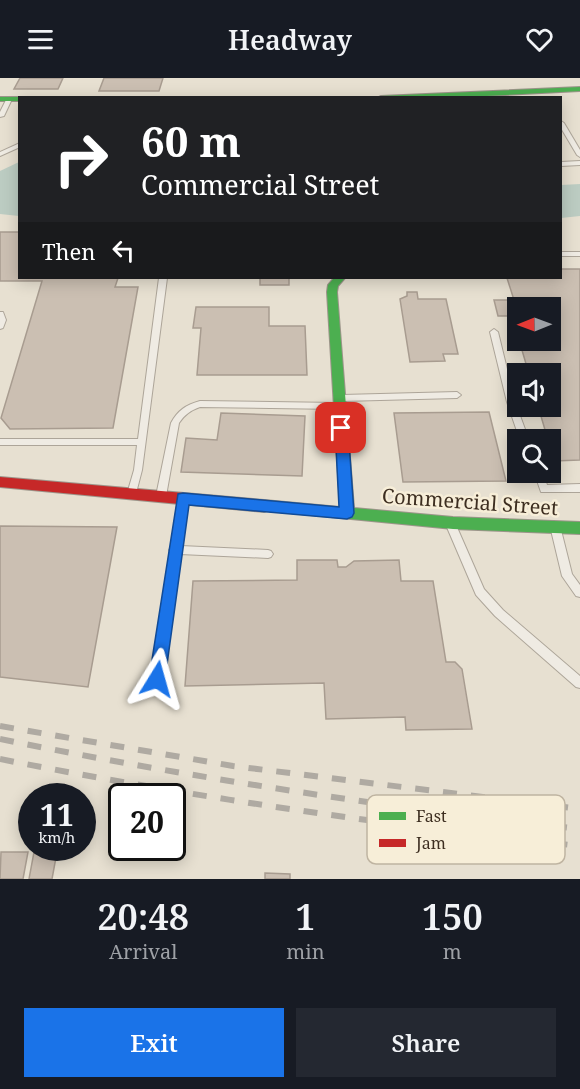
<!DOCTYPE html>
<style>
body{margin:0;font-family:"Noto Serif",serif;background:#242831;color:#f1f3f6;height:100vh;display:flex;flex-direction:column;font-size:22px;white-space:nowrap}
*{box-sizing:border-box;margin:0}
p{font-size:20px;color:#9ea1a6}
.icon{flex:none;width:33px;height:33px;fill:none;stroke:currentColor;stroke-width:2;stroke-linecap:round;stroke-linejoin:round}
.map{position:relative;height:801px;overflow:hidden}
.panel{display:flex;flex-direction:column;background:#171b24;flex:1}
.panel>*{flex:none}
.top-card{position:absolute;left:18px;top:18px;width:544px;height:183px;border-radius:0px;box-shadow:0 3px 15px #0003;background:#202124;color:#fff;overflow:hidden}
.needle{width:39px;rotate:269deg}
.controls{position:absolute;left:507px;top:219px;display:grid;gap:12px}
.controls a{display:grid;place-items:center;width:54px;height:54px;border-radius:0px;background:#171b24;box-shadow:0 3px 15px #0003;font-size:30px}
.speed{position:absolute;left:18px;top:705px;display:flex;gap:12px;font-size:30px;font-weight:700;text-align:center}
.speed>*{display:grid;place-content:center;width:78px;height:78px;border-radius:50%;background:#171b24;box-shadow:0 3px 15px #0003;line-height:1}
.speed small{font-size:15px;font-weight:400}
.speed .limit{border:3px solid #111;border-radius:9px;background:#fff;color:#111}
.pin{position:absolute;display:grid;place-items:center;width:51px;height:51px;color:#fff;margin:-26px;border-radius:12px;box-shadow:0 3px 9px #0006}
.me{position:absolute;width:66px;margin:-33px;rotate:8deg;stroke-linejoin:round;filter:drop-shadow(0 0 4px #0008)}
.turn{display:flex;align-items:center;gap:21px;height:126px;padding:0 24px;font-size:27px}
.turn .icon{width:78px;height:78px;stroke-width:2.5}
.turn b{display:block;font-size:42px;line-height:51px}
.then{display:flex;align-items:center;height:57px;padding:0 24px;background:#0003;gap:12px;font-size:22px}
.eta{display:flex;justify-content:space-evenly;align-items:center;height:102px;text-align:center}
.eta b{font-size:36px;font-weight:600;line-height:42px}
.cta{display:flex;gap:12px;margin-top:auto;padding:12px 24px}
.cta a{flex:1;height:69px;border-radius:0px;background:#1a73e8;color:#fff;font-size:24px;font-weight:600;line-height:69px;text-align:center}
.cta a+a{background:#242831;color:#f1f3f6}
header{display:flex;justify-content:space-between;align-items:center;height:78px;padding:0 24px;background:#171b24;font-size:27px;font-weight:600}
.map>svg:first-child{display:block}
</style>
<header><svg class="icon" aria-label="menu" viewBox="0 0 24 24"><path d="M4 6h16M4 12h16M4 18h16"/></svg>Headway<svg class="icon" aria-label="heart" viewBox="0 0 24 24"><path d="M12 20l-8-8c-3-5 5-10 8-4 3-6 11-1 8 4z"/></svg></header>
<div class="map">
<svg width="580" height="801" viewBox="0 0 580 801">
<rect width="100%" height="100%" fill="#e7e0d1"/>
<g fill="#bcccc2">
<path d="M 19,84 L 19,138 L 0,136 L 0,93 Z"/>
<path d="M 580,106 L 580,138 L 561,140 L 561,107 Z"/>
</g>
<g fill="#cbbfb2" stroke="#a89c90" stroke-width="1.5">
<path d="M 20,0 L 63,0 L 58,11 L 14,11 Z"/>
<path d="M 104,0 L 163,0 L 159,13 L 99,13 Z"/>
<path d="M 0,154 L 20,154 L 20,200 L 118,200 L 115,209 L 138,209 L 113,350 L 10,351 L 1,340 L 42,203 L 0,203 Z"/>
<path d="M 561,191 L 580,191 L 580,382 L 554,383 L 550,362 L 548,362 L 538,328 L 550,328 L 550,296 L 529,296 L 519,262 L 550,262 L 550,230 L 518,230 L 518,257 L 512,238 L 498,238 L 494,222 L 514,222 L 507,200 L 561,200 Z"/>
<rect x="260" y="200" width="29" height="7"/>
<path d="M 407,214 L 417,214 L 418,221 L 446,221 L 458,276 L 443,276 L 445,283 L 410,284 L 400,221 L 407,218 Z"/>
<path d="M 196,229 L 269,229 L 269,248 L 305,248 L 307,297 L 197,297 L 201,250 L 193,250 Z"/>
<path d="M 489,334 L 506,403 L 403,404 L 394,335 Z"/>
<path d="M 221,335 L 305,338 L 302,398 L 181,394 L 186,360 L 217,362 Z"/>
<path d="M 0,448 L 117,449 L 88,609 L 0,599 Z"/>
<path d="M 297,482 L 337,482 L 338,489 L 346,489 L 354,483 L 399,482 L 401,503 L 433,503 L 446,584 L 455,584 L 462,591 L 472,651 L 406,652 L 405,639 L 326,641 L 324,605 L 185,608 L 193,503 L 297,502 Z"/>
<path d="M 1,774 L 28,774 L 23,801 L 0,801 Z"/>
<path d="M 34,774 L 57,774 L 52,801 L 29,801 Z"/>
<path d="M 265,795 L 290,796 L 290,801 L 265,801 Z"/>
</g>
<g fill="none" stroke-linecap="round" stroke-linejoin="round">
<g stroke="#ada599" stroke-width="2">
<g id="lane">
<path d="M 7,20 L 12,21 L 4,38 L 0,39 L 0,34 Z"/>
<path d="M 561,43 L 564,45 L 580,72 L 580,79 L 577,77 L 561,50 Z"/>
<path d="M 20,65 L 20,69 L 0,78 L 0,74 Z"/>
<path d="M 580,83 L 580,87 L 561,88 L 561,84 Z"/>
<rect x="561" y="174" width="19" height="4"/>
<path d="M 159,200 L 167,200 L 142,392 L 135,419 L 129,419 L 127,416 L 134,392 L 137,367 L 0,367 L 0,361 L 138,361 Z"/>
<path d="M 0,234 L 3,234 L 6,242 L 3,250 L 0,251 Z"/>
<path d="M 494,251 L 498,254 L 515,324 L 529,362 L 520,362 L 507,324 L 490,254 Z"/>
<path d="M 457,314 L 461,317 L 457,320 L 342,323 L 338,320 L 342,317 Z"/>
<path d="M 200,323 L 338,325 L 342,328 L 338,331 L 200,329 C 191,332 184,337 179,345 L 166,418 L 164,421 L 158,421 L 156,418 L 171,345 C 178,332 186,327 200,323 Z"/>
<path d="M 534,394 L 543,394 L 547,407 L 580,406 L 580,414 L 541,414 Z"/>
<path d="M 183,416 L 186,417 L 188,420 L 181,468 L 268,472 L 271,473 L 273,476 L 271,479 L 268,480 L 180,476 L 162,601 L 161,605 L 157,606 L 153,605 L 152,601 L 170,474 L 169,472 L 171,469 L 178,420 L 180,417 Z"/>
<path d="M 451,443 L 454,444 L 456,447 L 484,511 L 503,532 L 580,598 L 580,610 L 576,609 L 495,538 L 476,517 L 446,447 L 448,444 Z"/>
<path d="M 556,448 L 559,449 L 561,452 L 572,496 L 580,507 L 580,519 L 576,518 L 562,498 L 551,452 L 553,449 Z"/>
</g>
</g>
<g stroke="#9c958a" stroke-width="2">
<g id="fast">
<path d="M 580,9 L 580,13 L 447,20 L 377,20 L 381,18 Z"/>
<path d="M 0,19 L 20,19 L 23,20 L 20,20 L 20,23 L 0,23 Z"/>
<path d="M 334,200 L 345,200 L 338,208 L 337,214 L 354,430 L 453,439 L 580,444 L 580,456 L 453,451 L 259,432 L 257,428 L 259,424 L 264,422 L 340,429 L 327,214 L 328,207 Z"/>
</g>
</g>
<g stroke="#9c958a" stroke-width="2">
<path id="jam" d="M 0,399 L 264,422 L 269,424 L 271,428 L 269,432 L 264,434 L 0,409 Z"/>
</g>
<use href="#lane" fill="#efebe3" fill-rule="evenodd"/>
<use href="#fast" fill="#4caf50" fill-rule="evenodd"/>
<use href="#jam" fill="#c62828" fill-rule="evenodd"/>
<g stroke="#afaaa2" stroke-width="6" stroke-dasharray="14 14" stroke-linecap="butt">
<path d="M 0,648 L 233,688 L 580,731"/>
<path d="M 0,661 C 192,700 385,729 580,751"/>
<path d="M 0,681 C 192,719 385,747 580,768"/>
</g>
</g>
<path fill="#1a73e8" stroke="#114b97" stroke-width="1.5" d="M 341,345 L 348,350 L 354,435 L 352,439 L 347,441 L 189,427 L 165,601 L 163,606 L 157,609 L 151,606 L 149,601 L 178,416 L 183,415 L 339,429 L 335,350 Z"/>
<g text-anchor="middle" stroke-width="5" stroke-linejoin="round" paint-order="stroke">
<g font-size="20" fill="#3d2e20" stroke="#f7eed8">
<text transform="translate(470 424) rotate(4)" y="7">Commercial Street</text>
</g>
</g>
<rect x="367" y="717" width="198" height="69" rx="9" fill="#f7eed8" stroke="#bfb4a1" stroke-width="1.5"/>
<rect x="379" y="734" width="27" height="8" fill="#4caf50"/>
<rect x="379" y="761" width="27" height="8" fill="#c62828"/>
<g font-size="16" fill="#3d2e20">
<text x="416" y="744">Fast</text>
<text x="416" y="771">Jam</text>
</g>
</svg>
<div class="controls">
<a><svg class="needle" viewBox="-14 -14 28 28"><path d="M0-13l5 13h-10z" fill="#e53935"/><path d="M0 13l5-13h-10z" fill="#9ea1a6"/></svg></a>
<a><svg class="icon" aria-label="sound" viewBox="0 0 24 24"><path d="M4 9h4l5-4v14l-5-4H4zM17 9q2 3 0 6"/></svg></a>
<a><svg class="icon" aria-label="search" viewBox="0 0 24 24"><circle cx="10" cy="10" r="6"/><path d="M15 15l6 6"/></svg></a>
</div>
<div class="speed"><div>11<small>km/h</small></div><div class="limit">20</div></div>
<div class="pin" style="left:341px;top:350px;background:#d93025"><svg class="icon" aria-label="arrive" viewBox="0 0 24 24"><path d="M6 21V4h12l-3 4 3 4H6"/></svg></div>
<svg class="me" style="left:157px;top:601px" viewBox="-20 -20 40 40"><path d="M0-17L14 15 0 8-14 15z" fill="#1a73e8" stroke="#fff" stroke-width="4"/></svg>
<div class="top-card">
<div class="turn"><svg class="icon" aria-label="right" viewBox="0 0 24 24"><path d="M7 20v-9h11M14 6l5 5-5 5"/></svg><div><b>60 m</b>Commercial Street</div></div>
<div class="then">Then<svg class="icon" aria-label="left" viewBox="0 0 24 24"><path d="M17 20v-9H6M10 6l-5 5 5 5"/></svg></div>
</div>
</div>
<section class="panel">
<div class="eta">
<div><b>20:48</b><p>Arrival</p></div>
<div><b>1</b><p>min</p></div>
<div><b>150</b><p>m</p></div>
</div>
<div class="cta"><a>Exit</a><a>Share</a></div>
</section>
